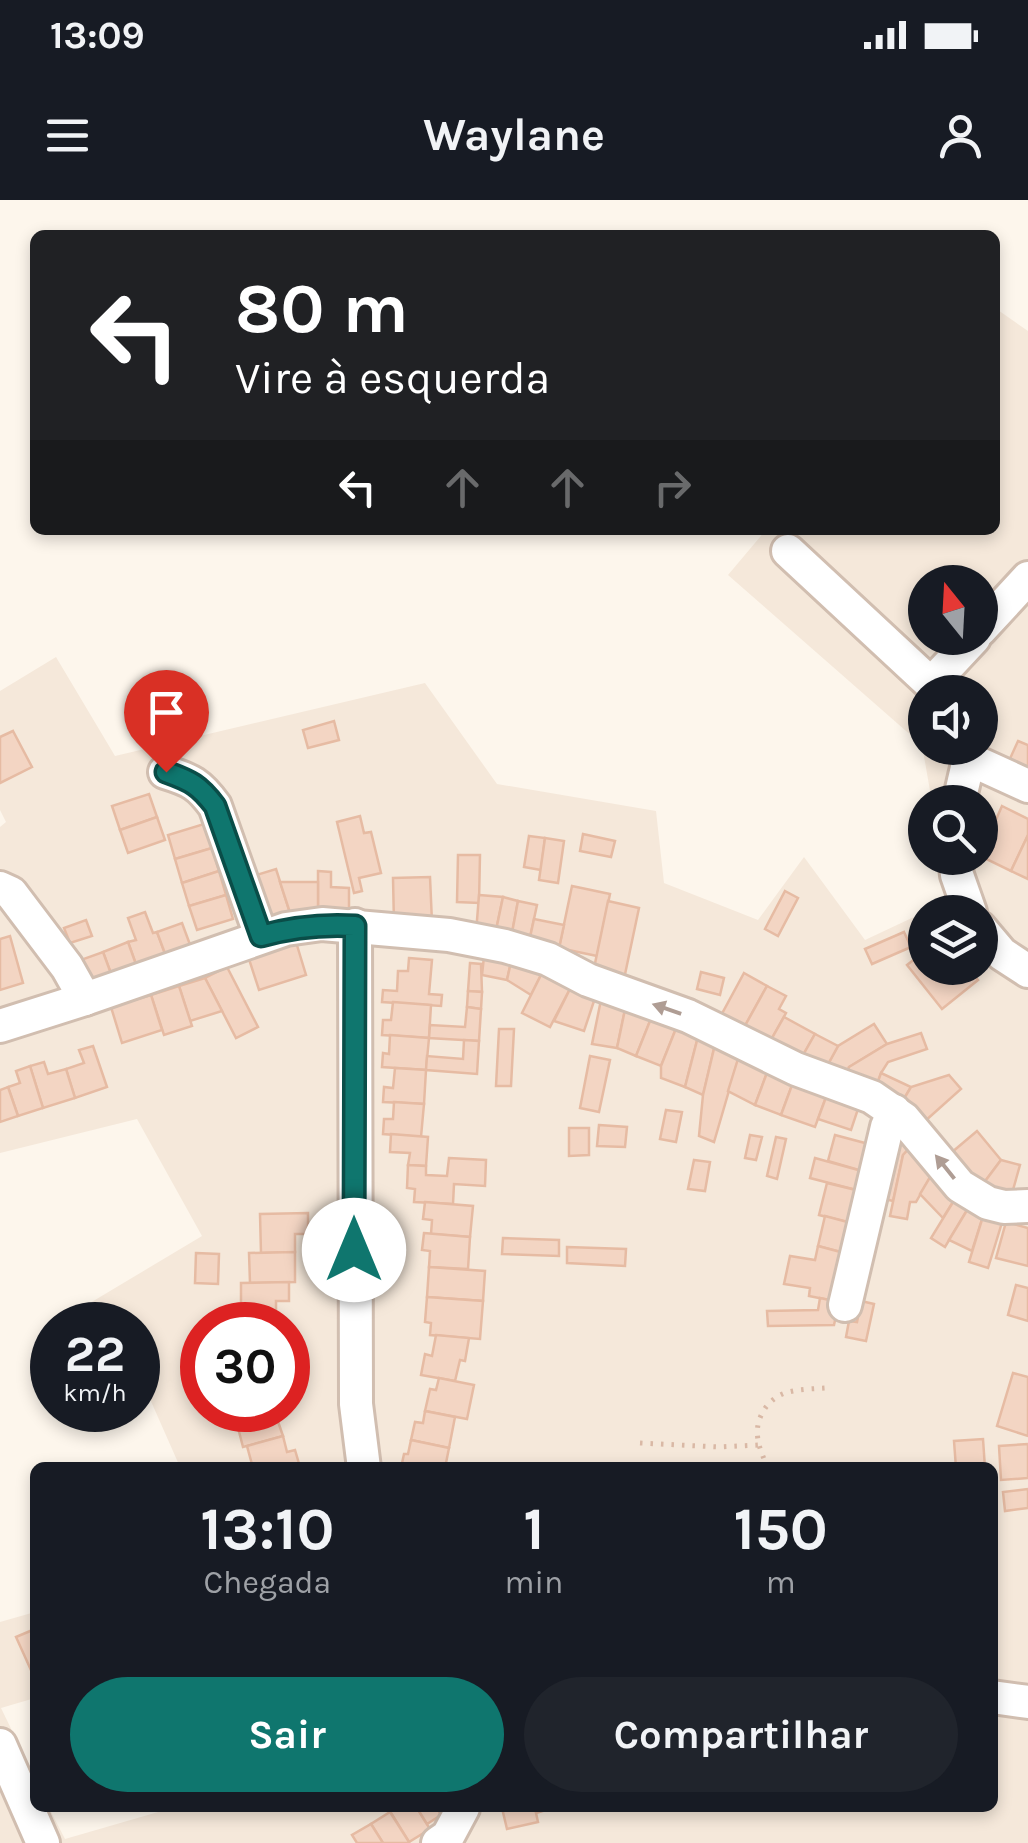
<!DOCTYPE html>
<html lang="pt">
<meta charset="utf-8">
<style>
body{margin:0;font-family:Karla,sans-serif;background:#20242c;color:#f1f3f6;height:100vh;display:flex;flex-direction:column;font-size:38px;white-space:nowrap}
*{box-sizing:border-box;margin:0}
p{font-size:32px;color:#9ea1a6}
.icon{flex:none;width:55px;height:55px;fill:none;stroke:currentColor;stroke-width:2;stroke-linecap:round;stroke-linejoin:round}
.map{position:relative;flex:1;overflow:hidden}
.drawer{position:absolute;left:30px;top:1262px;width:968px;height:350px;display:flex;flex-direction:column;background:#171b24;border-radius:15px;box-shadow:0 5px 15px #0003}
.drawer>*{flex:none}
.top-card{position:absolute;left:30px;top:30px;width:970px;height:305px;border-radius:15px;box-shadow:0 5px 15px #0003;background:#202124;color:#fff;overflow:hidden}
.needle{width:65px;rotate:342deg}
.fabs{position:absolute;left:908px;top:365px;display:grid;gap:20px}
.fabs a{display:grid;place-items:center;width:90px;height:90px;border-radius:50%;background:#171b24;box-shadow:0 5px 15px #0003;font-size:50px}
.speed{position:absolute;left:30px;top:1102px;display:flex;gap:20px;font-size:50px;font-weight:700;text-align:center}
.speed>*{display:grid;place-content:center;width:130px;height:130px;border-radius:50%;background:#171b24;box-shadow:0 5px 15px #0003;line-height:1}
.speed small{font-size:25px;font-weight:400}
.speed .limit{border:15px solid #d22;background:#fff;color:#111}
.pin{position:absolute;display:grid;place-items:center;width:85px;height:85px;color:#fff;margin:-102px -42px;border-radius:50% 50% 50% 0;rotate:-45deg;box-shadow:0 0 10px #0007}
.pin .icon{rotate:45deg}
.me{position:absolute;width:110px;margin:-55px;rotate:0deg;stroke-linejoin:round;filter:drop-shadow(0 0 8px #0008)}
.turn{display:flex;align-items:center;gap:35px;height:210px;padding:0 40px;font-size:45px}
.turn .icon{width:130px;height:130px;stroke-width:2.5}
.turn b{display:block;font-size:70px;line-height:85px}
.lanes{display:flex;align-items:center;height:95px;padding:0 40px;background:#0003;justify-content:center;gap:50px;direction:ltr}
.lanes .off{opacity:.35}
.eta{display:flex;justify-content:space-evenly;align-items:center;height:170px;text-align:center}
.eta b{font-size:60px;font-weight:700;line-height:70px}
.primary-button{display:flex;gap:20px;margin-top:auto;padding:20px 40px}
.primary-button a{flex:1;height:115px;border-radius:60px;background:#0f766e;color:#fff;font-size:40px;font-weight:700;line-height:115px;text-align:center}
.primary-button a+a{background:#20242c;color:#f1f3f6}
.status{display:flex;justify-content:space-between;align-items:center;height:70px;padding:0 50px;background:#171b24;direction:ltr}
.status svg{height:28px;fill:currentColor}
header{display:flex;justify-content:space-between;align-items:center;height:130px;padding:0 40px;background:#171b24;font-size:45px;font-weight:700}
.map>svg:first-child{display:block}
</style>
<div class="status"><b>13:09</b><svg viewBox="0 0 49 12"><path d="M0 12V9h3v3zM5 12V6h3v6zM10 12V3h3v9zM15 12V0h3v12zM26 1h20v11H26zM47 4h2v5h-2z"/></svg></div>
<header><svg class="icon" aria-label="menu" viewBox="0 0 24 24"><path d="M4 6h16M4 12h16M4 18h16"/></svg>Waylane<svg class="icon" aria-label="person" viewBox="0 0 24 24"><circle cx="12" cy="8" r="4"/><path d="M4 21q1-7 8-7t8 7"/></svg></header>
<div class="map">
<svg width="1028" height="1643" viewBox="0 0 1028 1643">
<rect width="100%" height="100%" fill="#fdf6ec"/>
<path fill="#f5e8da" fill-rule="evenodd" d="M 995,108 L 1028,131 L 1028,1643 L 0,1643 L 0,1422 L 35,1412 L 35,1498 L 1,1508 L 35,1578 L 35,1608 L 49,1608 L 65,1639 L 172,1608 L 992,1608 L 992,1268 L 180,1267 L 146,1190 L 138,1191 L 138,1125 L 96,1125 L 90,1103 L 202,1036 L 137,919 L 0,953 L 0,627 L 6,622 L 0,610 L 0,491 L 56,457 L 115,556 L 425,483 L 497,584 L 656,611 L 664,683 L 758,720 L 804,657 L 865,740 L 948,701 L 941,658 L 980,658 L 980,602 L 932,602 L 922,545 L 728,375 L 766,330 L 995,330 ZM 925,382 L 980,382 L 980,438 L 925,438 ZM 925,492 L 980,492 L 980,548 L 925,548 ZM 925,712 L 980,712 L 980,768 L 925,768 ZM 202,1125 L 288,1125 L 288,1210 L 202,1210 Z"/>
<g fill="#f3d5c3" stroke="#e6bba3" stroke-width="2.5">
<path d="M 334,521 L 339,540 L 308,548 L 303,530 Z"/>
<path d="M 13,531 L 32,567 L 0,583 L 0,537 Z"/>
<path d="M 1018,541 L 1028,545 L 1028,572 L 1008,563 Z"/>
<path d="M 149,594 L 157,617 L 120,630 L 112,606 Z"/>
<path d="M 1002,606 L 1028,619 L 1028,635 L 1011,671 L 980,656 Z"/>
<path d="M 360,616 L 364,633 L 371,632 L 381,673 L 359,678 L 362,691 L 354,693 L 337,622 Z"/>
<path d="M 157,617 L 165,640 L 128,653 L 120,630 Z"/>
<path d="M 204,624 L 212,648 L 175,659 L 168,635 Z"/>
<path d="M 583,634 L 615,641 L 611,657 L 580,651 Z"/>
<path d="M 1028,635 L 1028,679 L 1011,671 Z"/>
<path d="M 529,636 L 545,638 L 541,670 L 524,667 Z"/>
<path d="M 545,638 L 564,641 L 558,683 L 539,680 Z"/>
<path d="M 212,648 L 219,671 L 182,683 L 175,659 Z"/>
<path d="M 458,655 L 480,655 L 479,703 L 457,702 Z"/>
<path d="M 276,669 L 292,719 L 269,726 L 253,676 Z"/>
<path d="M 219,671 L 226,695 L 189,706 L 182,683 Z"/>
<path d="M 318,671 L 331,672 L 331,687 L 349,688 L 349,720 L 318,720 Z"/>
<path d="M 430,677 L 432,722 L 394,724 L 393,678 Z"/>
<path d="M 280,682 L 318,682 L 318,720 L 292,719 Z"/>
<path d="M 572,686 L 610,694 L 597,756 L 559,748 Z"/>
<path d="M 785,691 L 798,698 L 778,736 L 765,729 Z"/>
<path d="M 226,695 L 233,719 L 197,730 L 189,706 Z"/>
<path d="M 479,695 L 503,697 L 495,735 L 476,733 Z"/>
<path d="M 503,697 L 518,701 L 511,738 L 495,735 Z"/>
<path d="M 518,701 L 537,705 L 529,742 L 511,738 Z"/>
<path d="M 608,701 L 639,708 L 624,779 L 593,773 Z"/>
<path d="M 145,712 L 153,733 L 157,732 L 167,759 L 138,770 L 128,742 L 136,740 L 128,718 Z"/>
<path d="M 534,719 L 564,725 L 559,748 L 529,742 Z"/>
<path d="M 86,720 L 92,736 L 70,743 L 64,728 Z"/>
<path d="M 182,723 L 192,750 L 167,759 L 157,732 Z"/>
<path d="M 904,732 L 911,747 L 872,764 L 865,749 Z"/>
<path d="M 10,736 L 23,783 L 0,790 L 0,739 Z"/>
<path d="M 128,742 L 138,770 L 113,779 L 103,752 Z"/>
<path d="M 296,742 L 306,775 L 259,790 L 248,756 Z"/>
<path d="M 485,747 L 513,753 L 507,780 L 482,775 Z"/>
<path d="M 925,751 L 925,768 L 968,768 L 978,780 L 942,809 L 907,765 Z"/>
<path d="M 103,752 L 113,779 L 92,786 L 75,762 Z"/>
<path d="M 513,753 L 542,773 L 531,795 L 507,780 Z"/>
<path d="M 409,758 L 432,760 L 429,794 L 442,795 L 441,806 L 382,802 L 383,790 L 397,791 L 398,771 L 408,771 Z"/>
<path d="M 470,763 L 481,764 L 482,792 L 468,791 Z"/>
<path d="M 227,767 L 258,827 L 236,838 L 205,778 Z"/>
<path d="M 701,772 L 724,778 L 720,795 L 697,789 Z"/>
<path d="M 542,773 L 571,787 L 550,827 L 522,813 Z"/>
<path d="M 744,773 L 767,786 L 741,833 L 718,821 Z"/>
<path d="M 205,778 L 222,811 L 190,821 L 179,786 Z"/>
<path d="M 179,786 L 192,826 L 164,835 L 151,795 Z"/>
<path d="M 767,786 L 786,796 L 779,809 L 786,813 L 767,847 L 741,833 Z"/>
<path d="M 571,787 L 596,795 L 584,831 L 554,821 Z"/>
<path d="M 468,791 L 482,792 L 481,809 L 467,807 Z"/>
<path d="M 151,795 L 162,830 L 122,843 L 111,807 Z"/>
<path d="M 602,795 L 627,800 L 617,848 L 592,844 Z"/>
<path d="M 627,800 L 654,811 L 636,856 L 617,848 Z"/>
<path d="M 393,802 L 431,805 L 429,838 L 382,835 L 383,820 L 391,820 Z"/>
<path d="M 467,807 L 481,809 L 479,841 L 429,838 L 430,825 L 465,827 Z"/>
<path d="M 654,811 L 679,821 L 661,866 L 636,856 Z"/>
<path d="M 784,817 L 815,834 L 798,864 L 767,847 Z"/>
<path d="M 679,821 L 700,829 L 685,887 L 661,878 L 661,866 Z"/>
<path d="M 874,824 L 887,844 L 849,867 L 844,884 L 821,877 L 838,846 Z"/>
<path d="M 499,829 L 514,829 L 511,886 L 496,886 Z"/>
<path d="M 700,829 L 717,836 L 703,895 L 685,887 Z"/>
<path d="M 921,833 L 927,849 L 888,862 L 881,873 L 874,893 L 844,884 L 849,867 L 887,844 Z"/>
<path d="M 815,834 L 838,846 L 821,877 L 798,864 Z"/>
<path d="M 390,835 L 429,838 L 426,870 L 382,867 L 383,853 L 389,854 Z"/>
<path d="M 717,836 L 742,846 L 714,942 L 699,936 L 703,895 Z"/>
<path d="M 464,840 L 479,841 L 477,874 L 426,870 L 427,856 L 463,859 Z"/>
<path d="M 93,846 L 107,887 L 75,898 L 66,869 L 84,863 L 79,850 Z"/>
<path d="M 742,846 L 771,862 L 755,905 L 728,891 Z"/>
<path d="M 590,856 L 610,860 L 599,912 L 580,908 Z"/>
<path d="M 44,862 L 48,874 L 66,869 L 75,898 L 43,908 L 30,866 Z"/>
<path d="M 771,862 L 795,877 L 781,915 L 755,905 Z"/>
<path d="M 30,866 L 43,908 L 18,916 L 8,887 L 20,883 L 16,871 Z"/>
<path d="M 395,868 L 426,870 L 424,904 L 383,902 L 384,887 L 393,888 Z"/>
<path d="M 881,873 L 911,887 L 902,902 L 874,893 Z"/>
<path d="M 949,875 L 961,889 L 924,922 L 902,902 L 911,887 Z"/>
<path d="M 795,877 L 829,889 L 815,927 L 781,915 Z"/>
<path d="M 8,887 L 18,916 L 0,922 L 0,890 Z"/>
<path d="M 829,889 L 861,900 L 851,930 L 818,919 Z"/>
<path d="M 394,902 L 424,904 L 421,937 L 383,934 L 384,919 L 393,919 Z"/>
<path d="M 666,910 L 682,912 L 676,942 L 660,939 Z"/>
<path d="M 599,925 L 627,927 L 625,947 L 597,946 Z"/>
<path d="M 899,927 L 915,942 L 903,955 L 893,1001 L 876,997 Z"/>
<path d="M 569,928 L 589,928 L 589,955 L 569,956 Z"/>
<path d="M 977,931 L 1001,960 L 980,988 L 951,953 Z"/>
<path d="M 391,934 L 428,937 L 426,966 L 408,965 L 410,953 L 390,952 Z"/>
<path d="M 750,935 L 762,937 L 756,960 L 745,958 Z"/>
<path d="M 835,935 L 876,946 L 869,973 L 828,961 Z"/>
<path d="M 776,937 L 786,939 L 777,979 L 767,976 Z"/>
<path d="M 915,942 L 936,967 L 916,1002 L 910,1002 L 907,1019 L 890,1016 L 903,955 Z"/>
<path d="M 449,958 L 486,960 L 485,986 L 454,984 L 453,1004 L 414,1002 L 415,989 L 407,988 L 408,965 L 426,966 L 426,975 L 447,976 Z"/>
<path d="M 815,958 L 869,973 L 864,992 L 810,978 Z"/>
<path d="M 694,960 L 710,962 L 705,991 L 688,989 Z"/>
<path d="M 1001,960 L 1020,965 L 1011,997 L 980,988 Z"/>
<path d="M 936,967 L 958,994 L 943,1018 L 920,994 Z"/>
<path d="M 827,983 L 864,992 L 855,1024 L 819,1015 Z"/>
<path d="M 958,994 L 972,1002 L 945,1047 L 931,1038 Z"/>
<path d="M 425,1002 L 473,1006 L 470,1037 L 431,1034 L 432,1020 L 423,1019 Z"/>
<path d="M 972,1002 L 985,1010 L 972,1051 L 949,1040 Z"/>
<path d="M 985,1010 L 1004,1016 L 988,1068 L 969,1062 Z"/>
<path d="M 308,1013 L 308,1034 L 295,1034 L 295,1052 L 261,1053 L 260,1014 Z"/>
<path d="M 825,1016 L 855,1024 L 848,1054 L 818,1046 Z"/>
<path d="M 1006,1022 L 1028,1028 L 1028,1066 L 996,1058 Z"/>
<path d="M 424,1033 L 470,1037 L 468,1069 L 429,1067 L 430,1051 L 422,1050 Z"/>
<path d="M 503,1038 L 559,1040 L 559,1056 L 502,1054 Z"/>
<path d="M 818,1046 L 848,1054 L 839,1102 L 809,1096 L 810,1088 L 784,1084 L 790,1056 L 815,1060 Z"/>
<path d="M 567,1047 L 626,1049 L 625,1066 L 567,1063 Z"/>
<path d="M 295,1052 L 295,1082 L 250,1083 L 249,1053 Z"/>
<path d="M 196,1053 L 219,1054 L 218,1084 L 195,1083 Z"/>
<path d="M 429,1067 L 485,1071 L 483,1101 L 427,1097 Z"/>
<path d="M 289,1082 L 289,1101 L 276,1101 L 276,1113 L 241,1113 L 241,1083 Z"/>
<path d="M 1016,1085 L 1028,1088 L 1028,1121 L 1008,1115 Z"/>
<path d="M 427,1097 L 483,1101 L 480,1139 L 430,1135 L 431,1123 L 425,1122 Z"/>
<path d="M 820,1098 L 839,1102 L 834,1125 L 768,1126 L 767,1111 L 818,1110 Z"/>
<path d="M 861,1101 L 874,1104 L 866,1141 L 846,1137 L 849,1121 L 857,1122 Z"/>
<rect x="237" y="1113" width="42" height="12"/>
<path d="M 436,1135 L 469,1138 L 465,1161 L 460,1160 L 455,1181 L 421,1175 L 425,1154 L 432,1156 Z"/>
<path d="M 1013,1173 L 1028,1177 L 1028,1236 L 997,1226 Z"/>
<path d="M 439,1178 L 474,1185 L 467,1219 L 425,1211 L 430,1189 L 436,1190 Z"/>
<path d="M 232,1210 L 265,1210 L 265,1212 L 232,1220 Z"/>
<path d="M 274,1210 L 283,1236 L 243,1247 L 236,1220 Z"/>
<path d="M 425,1211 L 455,1217 L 449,1248 L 411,1240 L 415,1222 L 423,1223 Z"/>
<path d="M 283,1236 L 287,1252 L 295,1250 L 300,1267 L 253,1268 L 247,1246 Z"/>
<path d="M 983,1239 L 985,1268 L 956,1268 L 954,1241 Z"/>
<path d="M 411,1240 L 449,1248 L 445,1268 L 401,1268 L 404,1254 L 408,1254 Z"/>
<path d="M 1028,1244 L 1028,1278 L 1001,1280 L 999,1246 Z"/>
<path d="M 1028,1289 L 1028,1308 L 1005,1311 L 1003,1292 Z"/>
<path d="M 35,1429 L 35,1479 L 16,1437 Z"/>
<path d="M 388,1608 L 417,1608 L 430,1629 L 409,1642 Z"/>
<path d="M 417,1608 L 437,1608 L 441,1615 L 427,1624 Z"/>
<path d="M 502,1608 L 542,1608 L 543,1611 L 536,1613 L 538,1622 L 507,1629 Z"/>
<path d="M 390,1612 L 409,1642 L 408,1643 L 383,1643 L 371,1624 Z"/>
<path d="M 371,1624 L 383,1643 L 357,1643 L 352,1635 Z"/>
</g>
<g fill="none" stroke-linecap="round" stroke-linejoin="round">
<g stroke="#d1beb0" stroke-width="38">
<g id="minor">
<path d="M 788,351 L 931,484"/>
<path d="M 980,430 L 1028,378"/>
<path d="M 935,492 L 931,484 L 974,438"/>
<path d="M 963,548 L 969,559 L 1028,586"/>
<path d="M 165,572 C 191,580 199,584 215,606 L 261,736"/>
<path d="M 959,602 L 969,559"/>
<path d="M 955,658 L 957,675 L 970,712"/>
<path d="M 0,688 L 11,693 L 67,767 L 85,799"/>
<path d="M 355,725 L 356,1204 L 364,1268"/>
<path d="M 980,728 L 1002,754 L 1028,771"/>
<path d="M 0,826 L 85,799 L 286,729 L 322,724 L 449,735 L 505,746 L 548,759 L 588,780 L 688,816 L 796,869 L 872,897 L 904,919 L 960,986 L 988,1003 L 1004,1007 L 1028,1006"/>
<path d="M 845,1105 L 887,927 L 894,911"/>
<path d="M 992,1497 L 1028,1502"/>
<path d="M 0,1545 L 43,1643"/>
<path d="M 438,1643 L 448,1636 L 463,1608"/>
</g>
</g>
<g stroke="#d9b8a5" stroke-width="5" stroke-dasharray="2.5 8" stroke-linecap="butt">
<path d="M 640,1243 L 719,1247 L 758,1245"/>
<path d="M 768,1268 C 758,1246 751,1228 766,1207 C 772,1200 777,1196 785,1193 C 798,1189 812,1189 825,1188"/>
</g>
<use href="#minor" stroke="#fff" stroke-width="32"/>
</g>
<defs><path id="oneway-solid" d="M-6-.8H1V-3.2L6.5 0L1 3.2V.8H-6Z" transform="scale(2.5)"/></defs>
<g fill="#af9d94">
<use href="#oneway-solid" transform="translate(667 809) rotate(-161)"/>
<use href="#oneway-solid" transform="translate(945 967) rotate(-129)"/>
</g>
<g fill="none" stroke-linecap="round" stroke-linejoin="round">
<g stroke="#0a4d48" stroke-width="25">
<path id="route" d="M 166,572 C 191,581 199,585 215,606 L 261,736 C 293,727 322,724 355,726 L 354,1050"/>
</g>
<use href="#route" stroke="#0f766e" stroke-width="18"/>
</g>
</svg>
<div class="fabs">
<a><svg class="needle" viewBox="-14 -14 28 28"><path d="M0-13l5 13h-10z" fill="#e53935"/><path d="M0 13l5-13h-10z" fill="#9ea1a6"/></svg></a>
<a><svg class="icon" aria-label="sound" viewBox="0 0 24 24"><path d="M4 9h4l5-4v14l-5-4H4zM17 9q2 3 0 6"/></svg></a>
<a><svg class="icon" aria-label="search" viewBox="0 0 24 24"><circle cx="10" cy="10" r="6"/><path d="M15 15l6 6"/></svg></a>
<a><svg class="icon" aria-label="layers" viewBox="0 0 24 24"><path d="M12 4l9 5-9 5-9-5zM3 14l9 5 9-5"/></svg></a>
</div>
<div class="speed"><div>22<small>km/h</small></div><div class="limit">30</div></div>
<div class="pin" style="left:166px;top:572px;background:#d93025"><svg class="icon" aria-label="arrive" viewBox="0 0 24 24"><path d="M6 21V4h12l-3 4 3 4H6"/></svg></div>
<svg class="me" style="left:354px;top:1050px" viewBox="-20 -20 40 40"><circle r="19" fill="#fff"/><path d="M0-13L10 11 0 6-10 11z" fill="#0f766e"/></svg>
<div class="top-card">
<div class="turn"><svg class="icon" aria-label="left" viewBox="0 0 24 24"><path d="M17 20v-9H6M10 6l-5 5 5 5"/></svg><div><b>80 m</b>Vire à esquerda</div></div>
<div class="lanes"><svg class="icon" aria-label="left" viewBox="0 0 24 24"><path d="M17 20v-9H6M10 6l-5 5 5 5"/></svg><svg class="icon off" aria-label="ahead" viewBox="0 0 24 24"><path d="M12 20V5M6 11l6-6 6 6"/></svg><svg class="icon off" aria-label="ahead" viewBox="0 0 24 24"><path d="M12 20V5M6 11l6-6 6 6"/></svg><svg class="icon off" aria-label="right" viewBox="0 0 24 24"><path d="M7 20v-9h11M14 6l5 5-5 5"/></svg></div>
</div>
<section class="drawer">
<div class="eta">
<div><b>13:10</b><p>Chegada</p></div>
<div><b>1</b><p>min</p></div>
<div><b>150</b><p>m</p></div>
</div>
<div class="primary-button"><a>Sair</a><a>Compartilhar</a></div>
</section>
</div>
